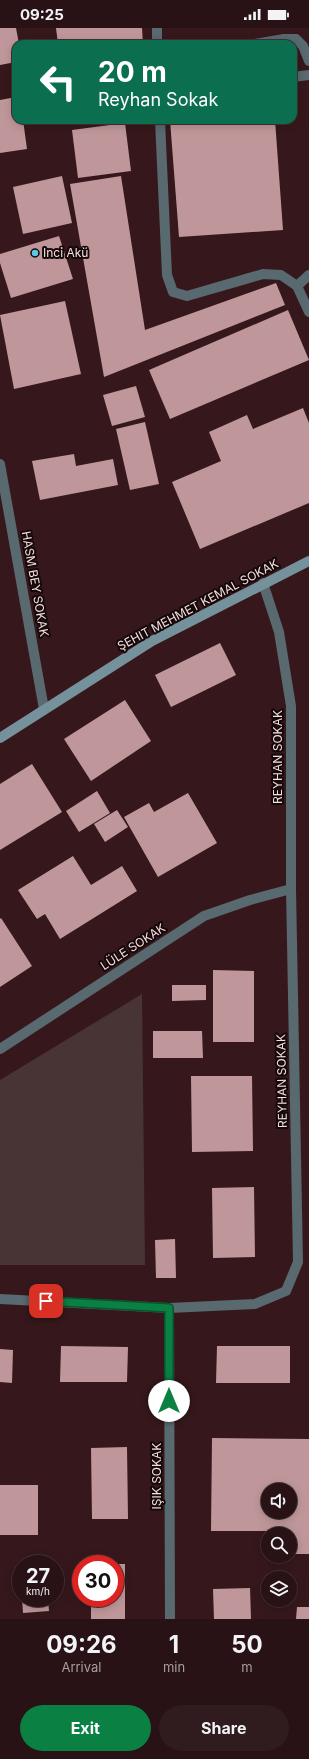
<!DOCTYPE html>
<meta charset="utf-8">
<style>
body{margin:0;font-family:Inter,sans-serif;background:#301b1e;color:#f1f3f6;height:100vh;display:flex;flex-direction:column;font-size:15px;white-space:nowrap}
*{box-sizing:border-box;margin:0}
p{font-size:13px;color:#a59ea0}
.icon{flex:none;width:22px;height:22px;fill:none;stroke:currentColor;stroke-width:2;stroke-linecap:round;stroke-linejoin:round}
.map{position:relative;height:1591px;overflow:hidden}
.panel{display:flex;flex-direction:column;background:#281215;flex:1}
.panel>*{flex:none}
.banner{position:absolute;left:12px;top:12px;width:285px;height:84px;border-radius:12px;box-shadow:0 2px 10px #0003,0 0 0 1px #443234;background:#0b6e4f;color:#fff;overflow:hidden}
.buttons{position:absolute;left:261px;top:1455px;display:grid;gap:8px}
.buttons a{display:grid;place-items:center;width:36px;height:36px;border-radius:50%;background:#281215;box-shadow:0 2px 10px #0003,0 0 0 1px #443234;font-size:20px}
.speed{position:absolute;left:12px;top:1527px;display:flex;gap:8px;font-size:20px;font-weight:700;text-align:center}
.speed>*{display:grid;place-content:center;width:52px;height:52px;border-radius:50%;background:#281215;box-shadow:0 2px 10px #0003,0 0 0 1px #443234;line-height:1}
.speed small{font-size:10px;font-weight:400}
.speed .limit{border:6px solid #d22;background:#fff;color:#111}
.pin{position:absolute;display:grid;place-items:center;width:34px;height:34px;color:#fff;margin:-17px;border-radius:8px;box-shadow:0 2px 6px #0006}
.me{position:absolute;width:44px;margin:-22px;rotate:0deg;stroke-linejoin:round;filter:drop-shadow(0 0 3px #0008)}
.turn{display:flex;align-items:center;gap:14px;height:84px;padding:0 20px;font-size:18px}
.turn .icon{width:52px;height:52px;stroke-width:2.5}
.turn b{display:block;font-size:28px;line-height:34px}
.eta{display:flex;justify-content:space-evenly;align-items:center;height:68px;text-align:center}
.eta b{font-size:24px;font-weight:700;line-height:28px}
.primary-button{display:flex;gap:8px;margin-top:auto;padding:8px 20px}
.primary-button a{flex:1;height:46px;border-radius:24px;background:#0b8043;color:#fff;font-size:16px;font-weight:700;line-height:46px;text-align:center}
.primary-button a+a{background:#301b1e;color:#f1f3f6}
.status{display:flex;justify-content:space-between;align-items:center;height:28px;padding:0 20px;background:#281215;direction:ltr}
.status svg{height:11px;fill:currentColor}
.map>svg:first-child{display:block}
</style>
<div class="status"><b>09:25</b><svg viewBox="0 0 49 12"><path d="M0 12V9h3v3zM5 12V6h3v6zM10 12V3h3v9zM15 12V0h3v12zM26 1h20v11H26zM47 4h2v5h-2z"/></svg></div>
<div class="map">
<svg width="309" height="1591" viewBox="0 0 309 1591">
<rect width="100%" height="100%" fill="#36181c"/>
<path fill="#483335" d="M 142,966 L 145,1237 L 0,1237 L 0,1052 Z"/>
<g fill="#bf979a" fill-rule="evenodd">
<path d="M 0,0 L 16,0 L 19,16 L 16,16 L 16,34 L 0,37 Z"/>
<path d="M 56,0 L 142,0 L 143,16 L 58,16 Z"/>
<path d="M 16,69 L 16,92 L 23,92 L 27,121 L 0,125 L 0,72 Z"/>
<path d="M 170,92 L 275,92 L 283,202 L 179,209 Z"/>
<path d="M 125,95 L 131,143 L 78,150 L 72,102 Z"/>
<path d="M 62,148 L 72,195 L 23,206 L 13,159 Z"/>
<path d="M 121,148 L 145,302 L 276,255 L 285,277 L 104,349 L 70,156 Z"/>
<path d="M 59,208 L 73,251 L 11,270 L 0,235 L 0,226 Z"/>
<path d="M 65,273 L 81,346 L 14,361 L 0,287 Z"/>
<path d="M 288,282 L 309,332 L 170,391 L 149,342 Z"/>
<path d="M 136,358 L 145,389 L 112,398 L 103,367 Z"/>
<path d="M 303,380 L 309,395 L 309,475 L 200,521 L 172,454 L 221,433 L 209,404 L 247,387 L 253,401 Z"/>
<path d="M 145,394 L 159,456 L 130,462 L 116,401 Z"/>
<path d="M 74,426 L 76,438 L 113,431 L 118,457 L 40,472 L 32,433 Z"/>
<path d="M 220,615 L 236,647 L 171,679 L 155,647 Z"/>
<path d="M 125,672 L 151,713 L 91,753 L 64,711 Z"/>
<path d="M 32,736 L 62,784 L 0,822 L 0,756 Z"/>
<path d="M 97,763 L 110,785 L 79,804 L 66,783 Z"/>
<path d="M 188,765 L 217,815 L 158,849 L 124,789 L 149,775 L 154,784 Z"/>
<path d="M 117,782 L 128,799 L 105,814 L 94,796 Z"/>
<path d="M 73,828 L 91,857 L 122,838 L 137,863 L 60,911 L 45,886 L 37,891 L 18,862 Z"/>
<path d="M 1,890 L 32,938 L 0,959 L 0,891 Z"/>
<path d="M 213,942 L 254,943 L 254,1014 L 213,1014 Z"/>
<path d="M 172,957 L 206,957 L 206,972 L 172,973 Z"/>
<path d="M 153,1003 L 202,1003 L 203,1030 L 153,1030 Z"/>
<path d="M 191,1048 L 252,1048 L 253,1123 L 192,1124 Z"/>
<path d="M 254,1159 L 255,1229 L 213,1230 L 212,1160 Z"/>
<path d="M 175,1211 L 176,1250 L 156,1250 L 155,1212 Z"/>
<path d="M 61,1318 L 128,1319 L 127,1354 L 60,1354 Z"/>
<path d="M 217,1318 L 290,1318 L 290,1355 L 216,1355 Z"/>
<path d="M 0,1321 L 13,1322 L 12,1355 L 0,1354 Z"/>
<path d="M 212,1410 L 309,1411 L 309,1526 L 290,1526 L 290,1506 L 284,1506 L 284,1503 L 211,1503 ZM 268,1462 L 290,1462 L 290,1484 L 268,1484 Z"/>
<path d="M 127,1419 L 128,1491 L 92,1491 L 91,1420 Z"/>
<rect x="0" y="1457" width="38" height="50"/>
<path d="M 115,1536 L 125,1536 L 125,1591 L 91,1591 L 91,1570 L 115,1570 Z"/>
<path d="M 250,1560 L 251,1591 L 214,1591 L 213,1561 Z"/>
<path d="M 22,1570 L 48,1570 L 49,1583 L 23,1585 Z"/>
<path d="M 297,1579 L 309,1579 L 309,1591 L 296,1591 Z"/>
</g>
<g fill="none" stroke-linecap="round" stroke-linejoin="round">
<g stroke="#58696f" stroke-width="10">
<path d="M 157,0 L 157,16"/>
<path d="M 255,16 L 284,11 L 296,11 L 303,18 L 309,33"/>
<path d="M 293,49 L 309,47"/>
<path d="M 160,92 L 167,247 L 173,264 L 187,268 L 263,246 L 281,247 L 297,258 L 309,284"/>
<path d="M 297,258 L 309,247"/>
</g>
<g stroke="#58696f" stroke-width="10">
<path d="M 0,436 L 44,681"/>
<path d="M 0,1021 L 204,888 L 250,872 L 291,861"/>
<path d="M 0,1271 L 169,1280 L 255,1276 L 286,1263 L 298,1234 L 291,861 L 291,678 L 279,604 L 263,555"/>
<path d="M 169,1280 L 170,1591"/>
</g>
<path stroke="#75919b" stroke-width="10" d="M 0,710 L 152,613 L 309,533"/>
</g>
<g fill="none" stroke-linecap="round" stroke-linejoin="round">
<g stroke="#07532c" stroke-width="10">
<path id="route" d="M 46,1273 L 169,1280 L 169,1373"/>
</g>
<use href="#route" stroke="#0b8043" stroke-width="7"/>
</g>
<circle fill="#5cc7e7" stroke="#150809" stroke-width="1.5" cx="35" cy="225" r="4"/>
<g text-anchor="middle" stroke-width="4" stroke-linejoin="round" paint-order="stroke">
<g font-size="12" fill="#f4dedf" stroke="#150809" text-anchor="start">
<text x="43" y="229">Inci Akü</text>
</g>
<g font-size="12" fill="#f4dedf" stroke="#150809">
<text transform="translate(35 556) rotate(80)" y="4">HASM BEY SOKAK</text>
<text transform="translate(198 577) rotate(-28)" y="4">ŞEHIT MEHMET KEMAL SOKAK</text>
<text transform="translate(278 729) rotate(-90)" y="4">REYHAN SOKAK</text>
<text transform="translate(133 919) rotate(-33)" y="4">LÜLE SOKAK</text>
<text transform="translate(282 1053) rotate(-91)" y="4">REYHAN SOKAK</text>
<text transform="translate(157 1448) rotate(-90)" y="4">IŞIK SOKAK</text>
</g>
</g>
</svg>
<div class="buttons">
<a><svg class="icon" aria-label="sound" viewBox="0 0 24 24"><path d="M4 9h4l5-4v14l-5-4H4zM17 9q2 3 0 6"/></svg></a>
<a><svg class="icon" aria-label="search" viewBox="0 0 24 24"><circle cx="10" cy="10" r="6"/><path d="M15 15l6 6"/></svg></a>
<a><svg class="icon" aria-label="layers" viewBox="0 0 24 24"><path d="M12 4l9 5-9 5-9-5zM3 14l9 5 9-5"/></svg></a>
</div>
<div class="speed"><div>27<small>km/h</small></div><div class="limit">30</div></div>
<div class="pin" style="left:46px;top:1273px;background:#d93025"><svg class="icon" aria-label="arrive" viewBox="0 0 24 24"><path d="M6 21V4h12l-3 4 3 4H6"/></svg></div>
<svg class="me" style="left:169px;top:1373px" viewBox="-20 -20 40 40"><circle r="19" fill="#fff"/><path d="M0-13L10 11 0 6-10 11z" fill="#0b8043"/></svg>
<div class="banner">
<div class="turn"><svg class="icon" aria-label="left" viewBox="0 0 24 24"><path d="M17 20v-9H6M10 6l-5 5 5 5"/></svg><div><b>20 m</b>Reyhan Sokak</div></div>
</div>
</div>
<section class="panel">
<div class="eta">
<div><b>09:26</b><p>Arrival</p></div>
<div><b>1</b><p>min</p></div>
<div><b>50</b><p>m</p></div>
</div>
<div class="primary-button"><a>Exit</a><a>Share</a></div>
</section>
